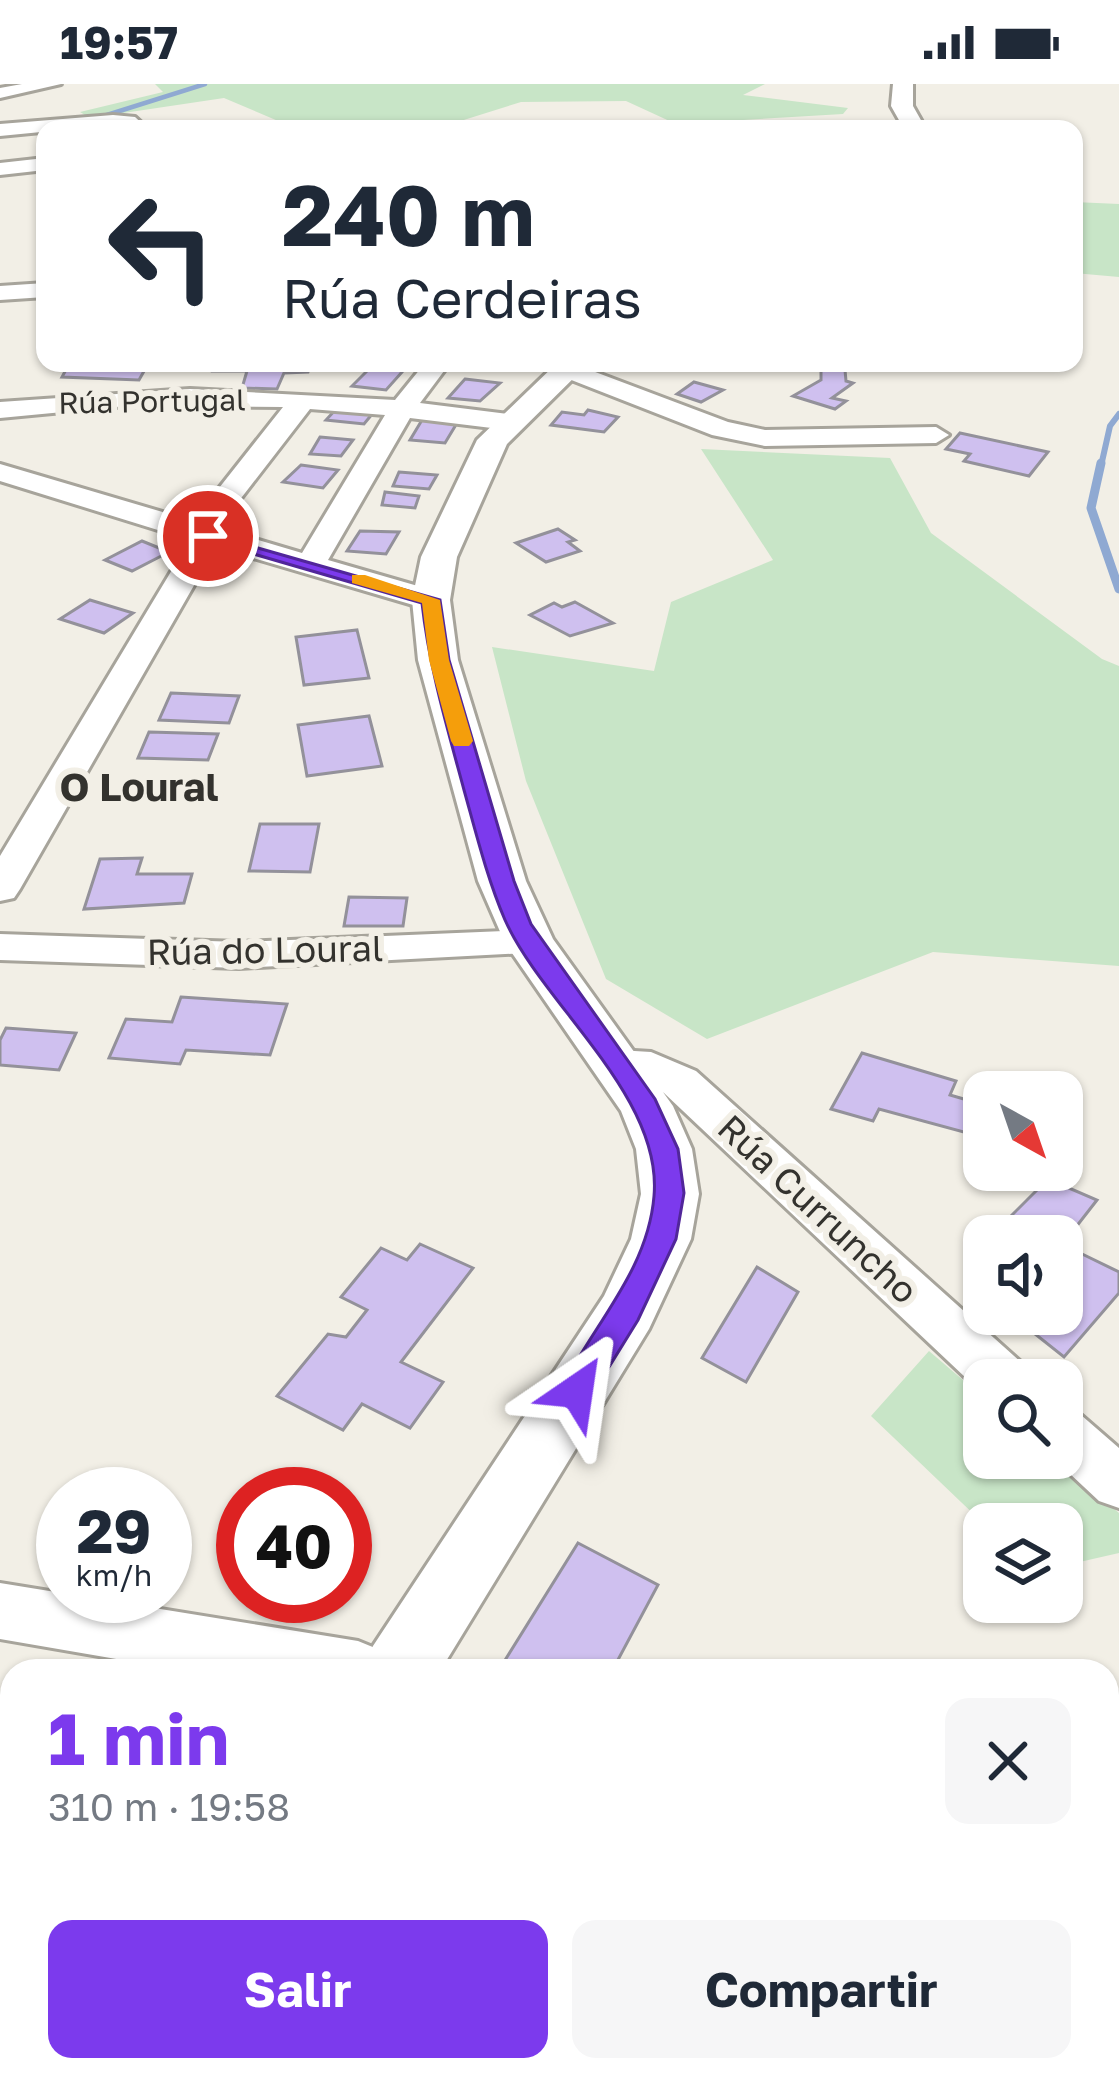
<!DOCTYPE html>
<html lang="es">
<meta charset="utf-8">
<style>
body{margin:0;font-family:"Golos Text",sans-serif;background:#f6f6f7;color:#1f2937;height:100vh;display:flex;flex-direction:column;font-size:45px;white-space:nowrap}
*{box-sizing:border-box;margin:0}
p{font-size:39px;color:#747a83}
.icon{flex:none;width:66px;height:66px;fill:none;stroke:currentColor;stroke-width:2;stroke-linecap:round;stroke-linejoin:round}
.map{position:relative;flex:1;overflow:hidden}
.drawer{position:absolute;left:0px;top:1575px;width:1119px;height:423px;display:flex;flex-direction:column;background:#fff;border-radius:36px 36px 0 0;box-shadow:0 3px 9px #0004}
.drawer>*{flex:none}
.hud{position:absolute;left:36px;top:36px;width:1047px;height:252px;border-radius:24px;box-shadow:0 3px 9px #0004;background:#fff;color:#1f2937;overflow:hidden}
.needle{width:78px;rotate:140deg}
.tools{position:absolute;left:963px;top:987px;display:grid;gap:24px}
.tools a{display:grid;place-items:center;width:120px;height:120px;border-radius:24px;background:#fff;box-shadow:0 3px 9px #0004;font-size:60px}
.speed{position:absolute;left:36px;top:1383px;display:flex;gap:24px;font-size:60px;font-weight:700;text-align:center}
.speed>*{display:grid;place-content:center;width:156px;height:156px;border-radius:50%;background:#fff;box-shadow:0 3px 9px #0004;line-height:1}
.speed small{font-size:30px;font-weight:400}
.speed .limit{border:18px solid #d22;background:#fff;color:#111}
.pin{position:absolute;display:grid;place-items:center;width:102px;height:102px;color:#fff;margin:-51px;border:6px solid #fff;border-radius:50%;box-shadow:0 3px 12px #0007}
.me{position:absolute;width:132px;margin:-66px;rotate:32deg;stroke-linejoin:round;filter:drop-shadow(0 0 9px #0008)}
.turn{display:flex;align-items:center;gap:42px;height:252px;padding:0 48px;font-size:54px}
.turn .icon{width:156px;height:156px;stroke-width:2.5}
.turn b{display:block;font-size:84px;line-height:102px}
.round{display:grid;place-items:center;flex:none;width:126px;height:126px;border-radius:24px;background:#f6f6f7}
.overview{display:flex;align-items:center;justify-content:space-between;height:204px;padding:0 48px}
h1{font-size:72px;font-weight:700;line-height:90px;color:#7c3aed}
.primary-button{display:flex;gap:24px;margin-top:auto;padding:24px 48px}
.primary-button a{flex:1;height:138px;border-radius:24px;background:#7c3aed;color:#fff;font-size:48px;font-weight:700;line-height:138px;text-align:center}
.primary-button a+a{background:#f6f6f7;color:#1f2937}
.status{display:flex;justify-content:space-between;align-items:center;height:84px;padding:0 60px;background:#fff;direction:ltr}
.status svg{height:33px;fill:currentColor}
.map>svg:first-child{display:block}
</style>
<div class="status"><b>19:57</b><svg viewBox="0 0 49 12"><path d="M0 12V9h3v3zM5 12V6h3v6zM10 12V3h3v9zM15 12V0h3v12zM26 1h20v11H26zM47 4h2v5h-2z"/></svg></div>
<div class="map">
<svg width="1119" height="1997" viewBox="0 0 1119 1997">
<rect width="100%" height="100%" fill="#f2efe6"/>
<g fill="#c8e5c7">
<path d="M 155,0 L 765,0 L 743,11 L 848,24 L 843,30 L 676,40 L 626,17 L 521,18 L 435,45 L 297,45 L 224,14 L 90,34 L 80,28 L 163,8 Z"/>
<path d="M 1074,118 L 1119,120 L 1119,193 L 1074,189 Z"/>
<path d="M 701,365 L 890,374 L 931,449 L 1102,575 L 1119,582 L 1119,882 L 933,868 L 707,955 L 606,895 L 526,697 L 492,563 L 654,587 L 671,518 L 773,476 Z"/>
<path d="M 929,1267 L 984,1314 L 984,1374 L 1054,1374 L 1119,1429 L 1119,1469 L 1062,1482 L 1062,1440 L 984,1440 L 871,1332 Z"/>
</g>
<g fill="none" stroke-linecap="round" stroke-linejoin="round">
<g stroke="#8fa9d2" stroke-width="4.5">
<path d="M 91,36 L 205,0"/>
<path d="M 0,51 L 45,47"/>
</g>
<path stroke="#8fa9d2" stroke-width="6" d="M 1101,382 L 1110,342 L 1119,330"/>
<path stroke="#8fa9d2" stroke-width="9" d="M 1101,379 L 1091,424 L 1119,505"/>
</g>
<g fill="#cfc0ef" stroke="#93919a" stroke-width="3">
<path d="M 130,279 L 148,280 L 139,296 L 62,293 L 68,282 Z"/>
<path d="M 217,279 L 311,279 L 308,288 L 284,289 L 277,305 L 242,304 L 247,287 L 213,287 Z"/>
<path d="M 371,283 L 403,287 L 386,306 L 352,302 Z"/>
<path d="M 821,284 L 845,286 L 846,297 L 853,299 L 832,314 L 846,317 L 835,325 L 793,312 L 821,296 Z"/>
<path d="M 465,295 L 500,299 L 480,317 L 448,314 Z"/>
<path d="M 694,298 L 723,306 L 701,318 L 677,310 Z"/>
<path d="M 337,324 L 373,329 L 364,340 L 326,336 Z"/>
<path d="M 588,326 L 618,333 L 604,348 L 551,341 L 562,328 L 584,331 Z"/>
<path d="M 422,336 L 457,339 L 445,359 L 410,356 Z"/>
<path d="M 960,349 L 1048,368 L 1029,392 L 964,377 L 970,370 L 946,365 Z"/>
<path d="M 320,353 L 353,356 L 341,372 L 310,370 Z"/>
<path d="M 301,381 L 338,386 L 323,404 L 283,398 Z"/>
<path d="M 399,388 L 437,391 L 429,405 L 393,402 Z"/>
<path d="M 385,408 L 419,412 L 415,424 L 382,421 Z"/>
<path d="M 558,445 L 575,456 L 568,458 L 580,467 L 546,478 L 516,459 Z"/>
<path d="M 360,447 L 399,448 L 386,470 L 347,467 Z"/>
<path d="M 142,457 L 169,468 L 132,487 L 105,476 Z"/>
<path d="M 90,516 L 133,529 L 104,549 L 60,535 Z"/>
<path d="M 575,518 L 613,539 L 570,552 L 530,531 L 554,519 L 562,523 Z"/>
<path d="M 357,546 L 369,594 L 304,601 L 296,553 Z"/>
<path d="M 171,609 L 239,612 L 229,639 L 159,636 Z"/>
<path d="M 369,632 L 382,682 L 307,692 L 298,641 Z"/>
<path d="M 149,648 L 218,650 L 208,676 L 138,674 Z"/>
<path d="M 260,740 L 319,740 L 310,788 L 249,787 Z"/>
<path d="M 142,774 L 137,790 L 192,790 L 184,819 L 84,825 L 100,775 Z"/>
<path d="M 349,813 L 407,814 L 403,842 L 344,842 Z"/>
<path d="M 181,913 L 287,920 L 270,971 L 186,966 L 180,980 L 109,974 L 126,935 L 172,938 Z"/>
<path d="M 6,944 L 76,949 L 59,986 L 0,981 L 0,956 Z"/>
<path d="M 862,969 L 956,997 L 950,1011 L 981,1020 L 971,1050 L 879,1025 L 873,1037 L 831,1025 Z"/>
<path d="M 1048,1095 L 1097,1116 L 1062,1161 L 1062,1152 L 1043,1152 L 1007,1136 Z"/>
<path d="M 420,1160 L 473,1184 L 401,1278 L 443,1298 L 410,1344 L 362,1320 L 343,1346 L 277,1312 L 328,1250 L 346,1253 L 367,1226 L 341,1213 L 381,1164 L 407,1176 Z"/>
<path d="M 1078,1168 L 1119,1188 L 1119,1209 L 1064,1273 L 1020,1238 L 1027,1230 L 1062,1230 L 1062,1187 Z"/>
<path d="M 757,1183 L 798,1208 L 746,1298 L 702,1274 Z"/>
<path d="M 578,1459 L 658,1501 L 612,1587 L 515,1587 L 502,1581 Z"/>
</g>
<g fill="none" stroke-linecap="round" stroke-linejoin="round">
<g stroke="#a7a49b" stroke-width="6">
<g id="minor">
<path d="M 22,0 L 61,0 L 0,14 L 0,4 Z"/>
<path d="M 113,31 L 135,33 L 148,45 L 113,41 L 0,52 L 0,40 Z"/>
<path d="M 45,74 L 45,86 L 0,91 L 0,79 Z"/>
<path d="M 45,199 L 45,213 L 0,216 L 0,202 Z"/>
<path d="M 425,279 L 450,279 L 420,319 L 508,330 L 521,338 L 508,346 L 410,334 L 328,476 L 442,509 L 447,516 L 442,523 L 420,523 L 216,463 L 20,805 L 14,814 L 0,817 L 0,772 L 190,456 L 0,397 L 0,380 L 193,437 L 283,323 L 126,322 L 0,334 L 0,318 L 190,305 L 395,316 ZM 310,325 L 385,331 L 302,469 L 218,444 Z"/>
<path d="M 559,279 L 574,280 L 728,338 L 765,346 L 936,343 L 949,351 L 936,359 L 765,362 L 712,351 L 556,290 L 552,285 Z"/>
<path d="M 530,846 L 545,850 L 551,859 L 545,868 L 239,884 L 0,876 L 0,850 L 239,858 Z"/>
<path d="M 618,966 L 651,968 L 696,987 L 1023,1280 L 1031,1296 L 984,1296 L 984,1311 L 664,1009 L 644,999 L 602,993 L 596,982 L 602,971 Z"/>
<path d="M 1062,1324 L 1081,1331 L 1119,1364 L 1119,1424 L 1099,1417 L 1053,1374 L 1062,1374 Z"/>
<path d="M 0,1499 L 358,1557 L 380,1566 L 389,1587 L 186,1587 L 0,1555 Z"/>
</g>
</g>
<g stroke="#a7a49b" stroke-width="6">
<g id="tertiary">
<path d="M 893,0 L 913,0 L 913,22 L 926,45 L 904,45 L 891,22 Z"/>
<path d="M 557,279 L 589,279 L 507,360 L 457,473 L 450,516 L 458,576 L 526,797 L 553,855 L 673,1022 L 692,1065 L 699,1110 L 691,1155 L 649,1245 L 440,1587 L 362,1587 L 373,1562 L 604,1212 L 631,1155 L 641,1110 L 636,1065 L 621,1027 L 505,859 L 478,797 L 418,576 L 412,516 L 421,473 L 477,356 Z"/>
<path d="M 95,1986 L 186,1986 L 181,1997 L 90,1997 Z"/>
</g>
</g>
<use href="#minor" fill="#fff" fill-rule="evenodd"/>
<use href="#tertiary" fill="#fff" fill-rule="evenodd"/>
</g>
<path fill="#7c3aed" stroke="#51269a" stroke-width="3" d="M 202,448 L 440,516 L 449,576 L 514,797 L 531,840 L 655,1015 L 678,1065 L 684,1109 L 676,1155 L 638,1236 L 588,1317 L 577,1321 L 565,1317 L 560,1307 C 592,1242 648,1187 654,1112 C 663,1012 543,921 505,836 C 487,794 476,749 464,706 C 447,643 429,583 422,519 L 202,455 Z"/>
<path fill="#f59e0b" d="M 352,491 L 365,491 L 440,516 L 449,576 L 473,657 L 469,662 L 454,662 L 451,657 L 429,576 L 422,519 L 352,499 Z"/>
<g text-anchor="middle" stroke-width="12" stroke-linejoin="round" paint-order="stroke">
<g font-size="30" fill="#33322e" stroke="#f2efe6">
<text transform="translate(152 318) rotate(-1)" y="10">Rúa Portugal</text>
</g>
<g font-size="36" fill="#33322e" stroke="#f2efe6">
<text transform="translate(265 866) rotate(-1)" y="13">Rúa do Loural</text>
<text transform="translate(818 1125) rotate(43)" y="13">Rúa Curruncho</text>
</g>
<g font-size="39" font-weight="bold" fill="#33322e" stroke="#f2efe6">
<text x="139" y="717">O Loural</text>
</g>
</g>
</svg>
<div class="tools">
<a><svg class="needle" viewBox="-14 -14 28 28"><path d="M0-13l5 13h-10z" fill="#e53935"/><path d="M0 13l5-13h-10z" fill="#747a83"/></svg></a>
<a><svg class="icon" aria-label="sound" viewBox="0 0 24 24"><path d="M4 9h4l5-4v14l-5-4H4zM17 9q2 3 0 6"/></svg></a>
<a><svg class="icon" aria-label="search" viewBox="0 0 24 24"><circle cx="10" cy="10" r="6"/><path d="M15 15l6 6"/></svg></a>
<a><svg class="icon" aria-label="layers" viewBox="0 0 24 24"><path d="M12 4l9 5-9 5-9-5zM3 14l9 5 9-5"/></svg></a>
</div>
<div class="speed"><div>29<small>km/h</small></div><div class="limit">40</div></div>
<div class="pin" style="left:208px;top:452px;background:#d93025"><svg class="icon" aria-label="arrive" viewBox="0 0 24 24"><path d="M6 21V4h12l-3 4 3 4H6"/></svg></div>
<svg class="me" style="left:577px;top:1307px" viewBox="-20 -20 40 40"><path d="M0-17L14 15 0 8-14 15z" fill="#7c3aed" stroke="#fff" stroke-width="4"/></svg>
<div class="hud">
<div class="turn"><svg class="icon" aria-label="left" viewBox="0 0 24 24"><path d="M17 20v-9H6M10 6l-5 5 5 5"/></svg><div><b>240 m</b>Rúa Cerdeiras</div></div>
</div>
<section class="drawer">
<div class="overview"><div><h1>1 min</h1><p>310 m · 19:58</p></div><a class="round"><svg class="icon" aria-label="close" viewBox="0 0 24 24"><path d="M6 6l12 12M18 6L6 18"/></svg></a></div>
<div class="primary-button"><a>Salir</a><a>Compartir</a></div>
</section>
</div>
